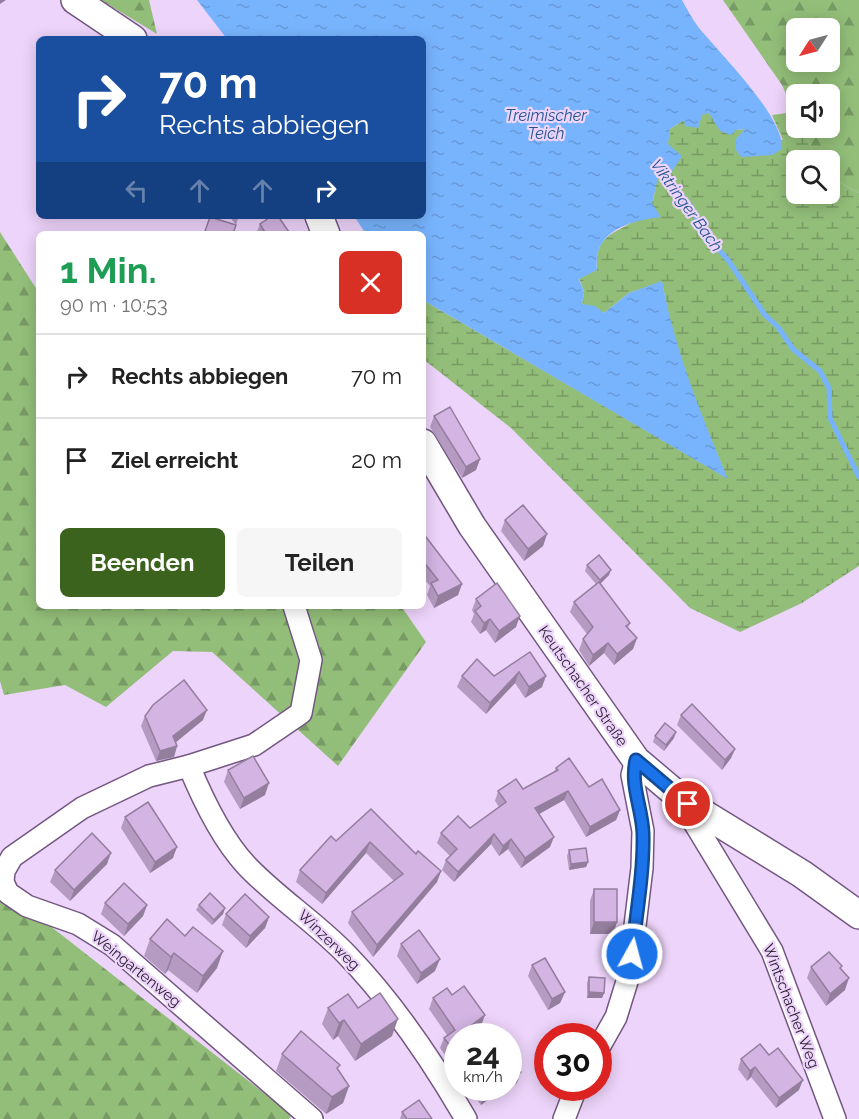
<!DOCTYPE html>
<html lang="de">
<meta charset="utf-8">
<style>
body{margin:0;font-family:Raleway,sans-serif;background:#f6f6f6;color:#222;height:100vh;display:flex;flex-direction:column;font-size:22px;white-space:nowrap}
*{box-sizing:border-box;margin:0}
p{font-size:20px;color:#767676}
.icon{flex:none;width:33px;height:33px;fill:none;stroke:currentColor;stroke-width:2;stroke-linecap:round;stroke-linejoin:round}
.map{position:relative;flex:1;overflow:hidden}
.panel{position:absolute;left:36px;top:231px;width:390px;height:378px;display:flex;flex-direction:column;background:#fff;border-radius:9px;box-shadow:0 3px 15px #0003}
.panel>*{flex:none}
.banner{position:absolute;left:36px;top:36px;width:390px;height:183px;border-radius:9px;box-shadow:0 3px 15px #0003;background:#1a4fa0;color:#fff;overflow:hidden}
.needle{width:39px;rotate:234deg}
.controls{position:absolute;left:786px;top:18px;display:grid;gap:12px}
.controls a{display:grid;place-items:center;width:54px;height:54px;border-radius:9px;background:#fff;box-shadow:0 3px 15px #0003;font-size:30px}
.speed{position:absolute;left:444px;top:1023px;display:flex;gap:12px;font-size:30px;font-weight:700;text-align:center}
.speed>*{display:grid;place-content:center;width:78px;height:78px;border-radius:50%;background:#fff;box-shadow:0 3px 15px #0003;line-height:1}
.speed small{font-size:15px;font-weight:400}
.speed .limit{border:9px solid #d22;background:#fff;color:#111}
.pin{position:absolute;display:grid;place-items:center;width:51px;height:51px;color:#fff;margin:-26px;border:3px solid #fff;border-radius:50%;box-shadow:0 2px 6px #0007}
.me{position:absolute;width:66px;margin:-33px;rotate:7deg;stroke-linejoin:round;filter:drop-shadow(0 0 4px #0008)}
.turn{display:flex;align-items:center;gap:21px;height:126px;padding:0 24px;font-size:27px}
.turn .icon{width:78px;height:78px;stroke-width:2.5}
.turn b{display:block;font-size:42px;line-height:51px}
.lanes{display:flex;align-items:center;height:57px;padding:0 24px;background:#0003;justify-content:center;gap:30px;direction:ltr}
.lanes .off{opacity:.35}
.round{display:grid;place-items:center;flex:none;width:63px;height:63px;border-radius:9px;background:#f6f6f6}
.overview{display:flex;align-items:center;justify-content:space-between;height:102px;padding:0 24px}
h1{font-size:36px;font-weight:700;line-height:45px;color:#1e9e55}
.button{display:flex;gap:12px;margin-top:auto;padding:12px 24px}
.button a{flex:1;height:69px;border-radius:9px;background:#3c631e;color:#fff;font-size:24px;font-weight:700;line-height:69px;text-align:center}
.button a+a{background:#f6f6f6;color:#222}
ul{padding:0;list-style:none}
li{display:flex;align-items:center;gap:18px;height:84px;padding:0 24px;border-top:2px solid #e0e0e0}
li div{flex:1}
li b{display:block;font-size:22px}
li em{font-style:normal}
.map>svg:first-child{display:block}
</style>
<div class="map">
<svg width="859" height="1119" viewBox="0 0 859 1119">
<defs>
<pattern id="forest-firs" width="22" height="20" patternUnits="userSpaceOnUse" patternTransform="scale(1.5)"><rect width="22" height="20" fill="#93be79"/><path d="M5 1l3.5 6h-7zM16 11l3.5 6h-7z" fill="#789a64"/></pattern>
<pattern id="wetland-marsh" width="20" height="14" patternUnits="userSpaceOnUse" patternTransform="scale(1.5)"><rect width="20" height="14" fill="#93be79"/><path d="M1 5h8M5 5V1M11 12h8M15 12V8" fill="none" stroke="#789a64"/></pattern>
<pattern id="water-ripples" width="26" height="14" patternUnits="userSpaceOnUse" patternTransform="scale(1.5)"><rect width="26" height="14" fill="#78b4fe"/><path d="M2 4q2-2 4 0t4 0M15 11q2-2 4 0t4 0" fill="none" stroke="#689ada"/></pattern>
</defs>
<rect width="100%" height="100%" fill="#edd4fa"/>
<g fill="url(#forest-firs)" fill-rule="evenodd">
<path d="M 101,0 L 149,0 L 157,34 Z"/>
<path d="M 723,0 L 859,0 L 859,193 L 830,177 L 830,160 L 817,160 L 802,128 L 830,128 L 830,94 L 796,94 L 796,116 L 782,85 ZM 796,28 L 830,28 L 830,62 L 796,62 Z"/>
<path d="M 0,232 L 39,293 L 39,606 L 401,606 L 426,642 L 338,766 L 212,652 L 173,651 L 106,707 L 65,685 L 4,695 L 0,681 Z"/>
<path d="M 0,892 L 8,893 L 292,1115 L 289,1119 L 0,1119 Z"/>
</g>
<path fill="url(#wetland-marsh)" d="M 709,112 L 735,130 L 745,129 L 783,140 L 772,115 L 795,112 L 796,128 L 802,128 L 817,160 L 796,160 L 796,194 L 830,194 L 830,177 L 859,193 L 859,566 L 802,603 L 740,632 L 690,608 L 511,428 L 423,359 L 423,300 L 727,478 L 693,397 L 670,322 L 662,282 L 629,293 L 604,313 L 582,304 L 584,292 L 579,278 L 597,270 C 592,223 636,235 652,202 C 655,196 655,186 657,179 C 662,162 668,146 670,129 L 684,120 Z"/>
<path fill="url(#water-ripples)" d="M 197,0 L 682,0 C 687,9 692,19 699,28 C 721,55 784,116 782,149 L 772,155 L 741,157 L 736,150 L 736,139 L 745,129 L 736,130 L 731,135 L 720,131 L 709,113 L 702,115 L 698,128 L 685,126 L 684,120 L 670,129 L 668,144 L 682,156 L 667,179 L 658,178 L 652,203 L 661,217 C 629,221 592,231 597,270 L 579,279 L 584,292 L 582,304 L 595,306 L 604,313 L 629,293 L 662,281 C 675,351 701,414 728,479 L 423,300 L 423,234 L 366,234 L 354,216 L 423,216 L 423,39 L 227,39 Z"/>
<g fill="none" stroke-linecap="round" stroke-linejoin="round">
<path stroke="#78b4fe" stroke-width="5" d="M 662,173 L 690,205 L 705,234 L 728,260 L 765,315 L 778,327 L 793,349 L 820,371 L 829,388 L 830,418 L 859,477"/>
<g stroke="#735780" stroke-width="24">
<g id="minor">
<path d="M 294,606 L 311,660 L 301,713 L 254,745 L 189,766 L 149,776 L 82,808 L 12,857 L 4,871 L 3,882 L 8,893 L 27,906 L 78,924 L 112,945 L 312,1119"/>
<path d="M 189,766 C 203,800 221,838 246,865 C 277,898 317,923 348,956 C 394,1004 433,1062 466,1119"/>
<path d="M 688,804 L 695,824 L 772,951 L 835,1119"/>
<path d="M 598,1049 L 616,1017 L 629,975 L 642,868 L 643,831 L 632,775 L 636,760"/>
<path d="M 564,1119 L 576,1088"/>
</g>
</g>
<g stroke="#735780" stroke-width="30">
<g id="major">
<path d="M 75,0 L 133,39"/>
<path d="M 319,216 L 326,234"/>
<path d="M 423,443 L 472,526 L 636,760 L 688,804 L 802,874 L 859,915"/>
</g>
</g>
<use href="#minor" stroke="#fff" stroke-width="21"/>
<use href="#major" stroke="#fff" stroke-width="27"/>
</g>
<g fill="#b59bc2">
<path d="M 229,216 L 239,216 L 236,225 Z"/>
<path d="M 260,224 L 289,232 L 289,234 L 256,234 Z"/>
<path d="M 434,416 L 480,459 L 476,470 L 462,478 L 430,427 Z"/>
<path d="M 505,520 L 547,534 L 543,546 L 524,561 L 501,531 Z"/>
<path d="M 423,540 L 462,584 L 458,595 L 434,608 L 427,595 L 430,586 L 423,578 Z"/>
<path d="M 587,565 L 609,575 L 600,584 L 630,623 L 628,628 L 637,638 L 633,649 L 614,665 L 604,653 L 589,666 L 579,650 L 583,639 L 587,634 L 570,612 L 574,602 L 596,584 L 585,571 Z"/>
<path d="M 476,599 L 516,627 L 495,643 L 486,630 L 480,634 L 471,622 L 474,614 L 472,610 Z"/>
<path d="M 530,652 L 542,687 L 525,698 L 515,683 L 486,714 L 457,687 L 462,676 L 494,676 Z"/>
<path d="M 681,715 L 735,749 L 731,758 L 722,770 L 677,725 Z"/>
<path d="M 145,716 L 203,720 L 176,742 L 177,746 L 174,757 L 156,761 L 141,726 Z"/>
<path d="M 655,736 L 674,738 L 664,751 L 653,742 Z"/>
<path d="M 556,768 L 589,787 L 620,810 L 616,820 L 586,837 L 564,800 L 539,814 L 550,847 L 521,868 L 508,849 L 499,856 L 491,844 L 454,882 L 442,870 L 446,860 L 450,856 L 437,843 L 441,833 L 470,828 L 499,807 L 495,801 L 498,791 L 523,789 L 554,772 Z"/>
<path d="M 228,770 L 265,795 L 240,809 L 224,782 Z"/>
<path d="M 371,809 L 416,854 L 441,871 L 437,882 L 373,957 L 348,923 L 352,912 L 394,881 L 366,853 L 322,904 L 296,882 L 300,870 L 336,841 Z"/>
<path d="M 125,817 L 173,858 L 150,873 L 121,828 Z"/>
<path d="M 569,850 L 588,862 L 586,867 L 569,870 L 567,856 Z"/>
<path d="M 107,864 L 70,901 L 50,882 L 55,870 Z"/>
<path d="M 594,889 L 617,922 L 613,934 L 590,934 L 590,901 Z"/>
<path d="M 105,903 L 147,905 L 143,916 L 124,936 L 101,914 Z"/>
<path d="M 199,905 L 225,908 L 223,914 L 212,925 L 196,910 Z"/>
<path d="M 226,914 L 269,917 L 265,928 L 246,948 L 222,925 Z"/>
<path d="M 150,939 L 217,968 L 197,993 L 168,970 L 165,974 L 144,956 Z"/>
<path d="M 401,944 L 435,971 L 417,984 L 397,956 Z"/>
<path d="M 532,965 L 565,992 L 560,1003 L 548,1010 L 528,976 Z"/>
<path d="M 811,967 L 841,969 L 845,990 L 826,1006 L 807,978 Z"/>
<path d="M 589,977 L 604,993 L 602,998 L 587,998 L 587,983 Z"/>
<path d="M 452,995 L 481,1026 L 475,1030 L 458,1036 L 458,1073 L 440,1048 L 444,1038 L 447,1035 L 429,1009 L 433,998 Z"/>
<path d="M 328,1008 L 358,1008 L 392,1036 L 355,1061 L 338,1036 L 333,1040 L 322,1024 Z"/>
<path d="M 282,1054 L 338,1070 L 349,1086 L 343,1103 L 326,1114 L 276,1071 Z"/>
<path d="M 769,1055 L 799,1090 L 776,1108 L 751,1077 L 747,1081 L 738,1069 L 741,1059 Z"/>
<path d="M 517,1083 L 496,1098 L 494,1095 L 481,1105 L 468,1088 L 508,1088 Z"/>
<path d="M 402,1112 L 432,1119 L 400,1119 Z"/>
</g>
<g fill="#947e9e">
<path d="M 0,0 L 6,0 L 0,4 Z"/>
<path d="M 480,459 L 476,470 L 462,478 L 466,467 Z"/>
<path d="M 547,534 L 543,546 L 524,561 L 528,549 Z"/>
<path d="M 611,570 L 609,575 L 598,586 L 600,580 Z"/>
<path d="M 462,584 L 458,595 L 434,608 L 438,596 Z"/>
<path d="M 520,616 L 516,627 L 495,643 L 499,631 Z"/>
<path d="M 490,619 L 486,630 L 480,634 L 484,623 Z"/>
<path d="M 637,638 L 633,649 L 614,665 L 617,654 Z"/>
<path d="M 608,643 L 604,653 L 589,666 L 593,655 Z"/>
<path d="M 519,672 L 515,683 L 486,714 L 490,703 Z"/>
<path d="M 546,676 L 542,687 L 525,698 L 529,687 Z"/>
<path d="M 207,710 L 203,720 L 170,747 L 173,736 Z"/>
<path d="M 676,732 L 674,738 L 664,751 L 666,745 Z"/>
<path d="M 177,746 L 174,757 L 156,761 L 160,751 Z"/>
<path d="M 735,749 L 731,758 L 722,770 L 725,760 Z"/>
<path d="M 269,783 L 265,795 L 240,809 L 244,798 Z"/>
<path d="M 568,791 L 564,800 L 532,818 L 535,808 Z"/>
<path d="M 620,810 L 616,820 L 586,837 L 590,827 Z"/>
<path d="M 494,834 L 491,844 L 454,882 L 458,872 Z"/>
<path d="M 554,837 L 550,847 L 521,868 L 525,858 Z"/>
<path d="M 511,839 L 508,849 L 499,856 L 503,846 Z"/>
<path d="M 370,842 L 366,853 L 322,904 L 326,893 Z"/>
<path d="M 177,847 L 173,858 L 150,873 L 155,862 Z"/>
<path d="M 111,853 L 107,864 L 70,901 L 74,890 Z"/>
<path d="M 588,862 L 586,867 L 569,870 L 571,864 Z"/>
<path d="M 441,871 L 437,882 L 373,957 L 377,945 Z"/>
<path d="M 147,905 L 143,916 L 124,936 L 128,924 Z"/>
<path d="M 225,908 L 223,914 L 212,925 L 214,920 Z"/>
<path d="M 269,917 L 265,928 L 246,948 L 250,936 Z"/>
<path d="M 594,922 L 617,922 L 613,934 L 590,934 Z"/>
<path d="M 223,951 L 217,968 L 197,993 L 203,976 Z"/>
<path d="M 174,953 L 168,970 L 165,974 L 171,957 Z"/>
<path d="M 440,959 L 435,971 L 417,984 L 421,973 Z"/>
<path d="M 849,978 L 845,990 L 826,1006 L 830,994 Z"/>
<path d="M 565,992 L 560,1003 L 548,1010 L 552,999 Z"/>
<path d="M 589,992 L 604,993 L 602,998 L 587,998 Z"/>
<path d="M 485,1015 L 481,1026 L 468,1035 L 472,1025 Z"/>
<path d="M 398,1019 L 392,1036 L 355,1061 L 361,1044 Z"/>
<path d="M 344,1020 L 338,1036 L 333,1040 L 339,1023 Z"/>
<path d="M 755,1067 L 751,1077 L 747,1081 L 750,1071 Z"/>
<path d="M 521,1072 L 517,1083 L 496,1098 L 500,1088 L 508,1088 L 508,1081 Z"/>
<path d="M 803,1080 L 799,1090 L 776,1108 L 779,1098 Z"/>
<path d="M 349,1086 L 343,1103 L 326,1114 L 332,1097 Z"/>
<path d="M 494,1088 L 497,1088 L 494,1095 L 481,1105 L 484,1094 Z"/>
</g>
<g fill="#d3b4e2" stroke="#947e9e" stroke-width="1.5">
<path d="M 272,216 L 278,216 L 289,232 L 286,234 L 266,234 L 260,224 Z"/>
<path d="M 210,217 L 236,225 L 233,234 L 204,234 Z"/>
<path d="M 450,407 L 480,459 L 466,467 L 434,416 Z"/>
<path d="M 523,505 L 547,534 L 528,549 L 505,520 Z"/>
<path d="M 426,537 L 462,584 L 438,596 L 431,583 L 438,580 L 423,561 L 423,540 Z"/>
<path d="M 599,555 L 611,570 L 600,580 L 587,565 Z"/>
<path d="M 599,582 L 630,623 L 626,626 L 637,638 L 617,654 L 608,643 L 593,655 L 583,639 L 593,627 L 574,602 Z"/>
<path d="M 497,583 L 520,616 L 499,631 L 490,619 L 484,623 L 475,611 L 481,606 L 476,599 Z"/>
<path d="M 530,652 L 546,676 L 529,687 L 519,672 L 490,703 L 462,676 L 477,659 L 494,676 Z"/>
<path d="M 184,680 L 207,710 L 173,736 L 177,746 L 160,751 L 145,716 L 153,705 Z"/>
<path d="M 692,704 L 735,749 L 725,760 L 681,715 Z"/>
<path d="M 665,723 L 676,732 L 666,745 L 655,736 Z"/>
<path d="M 253,756 L 269,783 L 244,798 L 228,770 Z"/>
<path d="M 569,758 L 589,787 L 602,779 L 620,810 L 590,827 L 568,791 L 535,808 L 554,837 L 525,858 L 511,839 L 503,846 L 494,834 L 458,872 L 446,860 L 457,849 L 441,833 L 458,816 L 470,828 L 506,802 L 498,791 L 516,779 L 523,789 L 558,770 L 556,768 Z"/>
<path d="M 148,802 L 177,847 L 155,862 L 125,817 Z"/>
<path d="M 371,809 L 416,854 L 418,851 L 441,871 L 377,945 L 352,912 L 403,874 L 370,842 L 326,893 L 300,870 L 331,836 L 336,841 Z"/>
<path d="M 92,833 L 111,853 L 74,890 L 55,870 Z"/>
<path d="M 586,848 L 588,862 L 571,864 L 569,850 Z"/>
<path d="M 124,883 L 147,905 L 128,924 L 105,903 Z"/>
<rect x="594" y="889" width="23" height="33"/>
<path d="M 210,893 L 225,908 L 214,920 L 199,905 Z"/>
<path d="M 245,894 L 269,917 L 250,936 L 226,914 Z"/>
<path d="M 167,919 L 185,936 L 193,927 L 223,951 L 203,976 L 174,953 L 171,957 L 150,939 Z"/>
<path d="M 419,930 L 440,959 L 421,973 L 401,944 Z"/>
<path d="M 829,952 L 842,966 L 840,968 L 849,978 L 830,994 L 811,967 Z"/>
<path d="M 545,958 L 565,992 L 552,999 L 532,965 Z"/>
<path d="M 589,977 L 605,978 L 604,993 L 589,992 Z"/>
<path d="M 464,986 L 485,1015 L 472,1025 L 480,1036 L 458,1036 L 458,1056 L 444,1038 L 455,1030 L 433,998 L 447,988 L 452,995 Z"/>
<path d="M 380,993 L 398,1019 L 361,1044 L 344,1020 L 339,1023 L 328,1008 L 348,994 L 358,1008 Z"/>
<path d="M 301,1031 L 340,1065 L 337,1068 L 349,1086 L 332,1097 L 282,1054 Z"/>
<path d="M 760,1044 L 769,1055 L 778,1048 L 803,1080 L 779,1098 L 755,1067 L 750,1071 L 741,1059 Z"/>
<path d="M 508,1055 L 521,1072 L 508,1081 Z"/>
<path d="M 480,1088 L 494,1088 L 484,1094 Z"/>
<path d="M 419,1100 L 432,1119 L 407,1119 L 402,1112 Z"/>
</g>
<g fill="none" stroke-linecap="round" stroke-linejoin="round">
<g stroke="#114b97" stroke-width="15">
<path id="route" d="M 632,954 C 636,914 644,873 643,833 C 642,808 630,785 636,760 L 688,804"/>
</g>
<use href="#route" stroke="#1a73e8" stroke-width="10"/>
</g>
<g text-anchor="middle" stroke-width="4.5" stroke-linejoin="round" paint-order="stroke">
<g font-size="15" fill="#271c2d" stroke="#edd4fa">
<text transform="translate(583 686) rotate(55)" y="5">Keutschacher Straße</text>
<text transform="translate(329 940) rotate(44)" y="5">Winzerweg</text>
<text transform="translate(136 969) rotate(39)" y="5">Weingartenweg</text>
<text transform="translate(791 1006) rotate(69)" y="5">Wintschacher Weg</text>
</g>
<g font-size="16" font-style="italic" fill="#225590" stroke="#edd4fa">
<text x="546" y="121">Treimischer<tspan x="546" dy="18">Teich</tspan></text>
<text transform="translate(687 205) rotate(54)" y="6">Viktringer Bach</text>
</g>
</g>
</svg>
<div class="controls">
<a><svg class="needle" viewBox="-14 -14 28 28"><path d="M0-13l5 13h-10z" fill="#e53935"/><path d="M0 13l5-13h-10z" fill="#767676"/></svg></a>
<a><svg class="icon" aria-label="sound" viewBox="0 0 24 24"><path d="M4 9h4l5-4v14l-5-4H4zM17 9q2 3 0 6"/></svg></a>
<a><svg class="icon" aria-label="search" viewBox="0 0 24 24"><circle cx="10" cy="10" r="6"/><path d="M15 15l6 6"/></svg></a>
</div>
<div class="speed"><div>24<small>km/h</small></div><div class="limit">30</div></div>
<div class="pin" style="left:688px;top:804px;background:#d93025"><svg class="icon" aria-label="arrive" viewBox="0 0 24 24"><path d="M6 21V4h12l-3 4 3 4H6"/></svg></div>
<svg class="me" style="left:632px;top:954px" viewBox="-20 -20 40 40"><circle r="17" fill="#1a73e8" stroke="#fff" stroke-width="3"/><path d="M0-11L8 9 0 5-8 9z" fill="#fff"/></svg>
<div class="banner">
<div class="turn"><svg class="icon" aria-label="right" viewBox="0 0 24 24"><path d="M7 20v-9h11M14 6l5 5-5 5"/></svg><div><b>70 m</b>Rechts abbiegen</div></div>
<div class="lanes"><svg class="icon off" aria-label="left" viewBox="0 0 24 24"><path d="M17 20v-9H6M10 6l-5 5 5 5"/></svg><svg class="icon off" aria-label="ahead" viewBox="0 0 24 24"><path d="M12 20V5M6 11l6-6 6 6"/></svg><svg class="icon off" aria-label="ahead" viewBox="0 0 24 24"><path d="M12 20V5M6 11l6-6 6 6"/></svg><svg class="icon" aria-label="right" viewBox="0 0 24 24"><path d="M7 20v-9h11M14 6l5 5-5 5"/></svg></div>
</div>
<section class="panel">
<div class="overview"><div><h1>1 Min.</h1><p>90 m · 10:53</p></div><a class="round" style="background:#d93025;color:#fff"><svg class="icon" aria-label="close" viewBox="0 0 24 24"><path d="M6 6l12 12M18 6L6 18"/></svg></a></div>
<ul>
<li><svg class="icon" aria-label="right" viewBox="0 0 24 24"><path d="M7 20v-9h11M14 6l5 5-5 5"/></svg><div><b>Rechts abbiegen</b></div><em>70 m</em></li>
<li><svg class="icon" aria-label="arrive" viewBox="0 0 24 24"><path d="M6 21V4h12l-3 4 3 4H6"/></svg><div><b>Ziel erreicht</b></div><em>20 m</em></li>
</ul>
<div class="button"><a>Beenden</a><a>Teilen</a></div>
</section>
</div>
